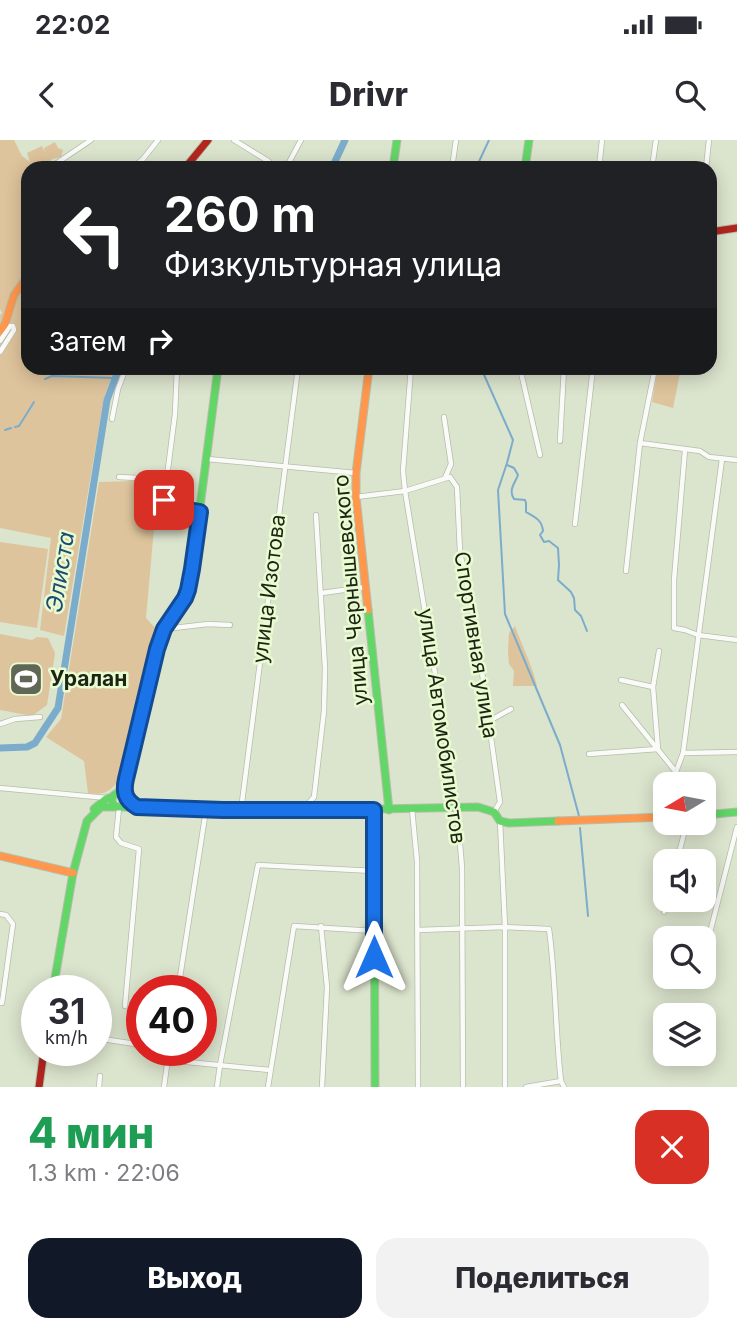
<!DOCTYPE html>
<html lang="ru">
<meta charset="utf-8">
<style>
body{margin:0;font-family:Inter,sans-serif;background:#f2f2f3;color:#2b2b33;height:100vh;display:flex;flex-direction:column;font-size:26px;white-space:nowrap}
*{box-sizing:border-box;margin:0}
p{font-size:23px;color:#7c7c81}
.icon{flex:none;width:38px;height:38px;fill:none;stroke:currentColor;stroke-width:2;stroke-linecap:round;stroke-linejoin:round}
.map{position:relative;height:947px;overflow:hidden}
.panel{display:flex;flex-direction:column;background:#fff;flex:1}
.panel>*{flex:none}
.banner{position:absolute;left:21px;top:21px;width:696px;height:214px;border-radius:21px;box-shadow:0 4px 18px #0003;background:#202124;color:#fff;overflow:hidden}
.needle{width:46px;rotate:260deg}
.fabs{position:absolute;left:653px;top:632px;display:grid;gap:14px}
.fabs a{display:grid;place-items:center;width:63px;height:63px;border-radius:14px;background:#fff;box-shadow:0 4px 18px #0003;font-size:35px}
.speed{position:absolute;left:21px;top:835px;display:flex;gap:14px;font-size:35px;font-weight:700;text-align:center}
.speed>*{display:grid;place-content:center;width:91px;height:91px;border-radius:50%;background:#fff;box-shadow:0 4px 18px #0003;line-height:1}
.speed small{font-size:18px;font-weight:400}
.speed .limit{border:10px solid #d22;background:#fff;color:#111}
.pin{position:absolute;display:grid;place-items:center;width:60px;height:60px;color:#fff;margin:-30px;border-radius:14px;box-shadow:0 4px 10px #0006}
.me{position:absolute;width:77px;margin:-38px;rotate:0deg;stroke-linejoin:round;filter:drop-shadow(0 0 5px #0008)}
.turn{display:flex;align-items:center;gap:24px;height:147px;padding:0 28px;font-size:32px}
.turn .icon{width:91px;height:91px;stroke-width:2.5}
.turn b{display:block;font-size:49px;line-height:60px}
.then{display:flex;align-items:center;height:66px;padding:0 28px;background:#0003;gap:14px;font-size:26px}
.round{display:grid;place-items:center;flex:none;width:74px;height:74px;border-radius:21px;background:#f2f2f3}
.overview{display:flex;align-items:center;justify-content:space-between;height:119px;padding:0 28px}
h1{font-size:42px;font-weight:800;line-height:52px;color:#1e9e55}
.primary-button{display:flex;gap:14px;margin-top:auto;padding:14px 28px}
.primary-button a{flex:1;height:80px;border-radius:21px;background:#111827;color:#fff;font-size:28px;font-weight:800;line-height:80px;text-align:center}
.primary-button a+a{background:#f2f2f3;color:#2b2b33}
.status{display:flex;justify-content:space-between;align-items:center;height:49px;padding:0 35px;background:#fff;direction:ltr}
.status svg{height:19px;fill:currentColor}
header{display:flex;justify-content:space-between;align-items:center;height:91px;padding:0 28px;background:#fff;font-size:32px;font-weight:800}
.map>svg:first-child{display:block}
</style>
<div class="status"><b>22:02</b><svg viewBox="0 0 49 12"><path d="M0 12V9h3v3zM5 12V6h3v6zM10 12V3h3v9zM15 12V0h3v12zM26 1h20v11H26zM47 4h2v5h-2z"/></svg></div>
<header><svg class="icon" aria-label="back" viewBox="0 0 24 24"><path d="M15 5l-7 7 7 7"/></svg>Drivr<svg class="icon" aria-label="search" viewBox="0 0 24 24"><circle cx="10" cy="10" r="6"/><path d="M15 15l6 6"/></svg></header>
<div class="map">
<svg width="737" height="947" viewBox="0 0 737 947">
<rect width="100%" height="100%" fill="#dbe4cd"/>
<g fill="#dec49c">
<path d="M 0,0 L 14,0 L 22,16 L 30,22 L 27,13 L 42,6 L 45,13 L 44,8 L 55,2 L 58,8 L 63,10 L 61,17 L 52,19 L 50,22 L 50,27 L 48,28 L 28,28 L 28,45 L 25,47 L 28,70 L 28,228 L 115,228 L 104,257 L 64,496 L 40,490 L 51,398 L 0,388 L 0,175 L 2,173 L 0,169 Z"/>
<path d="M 658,228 L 681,228 L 673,268 L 652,262 Z"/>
<path d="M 136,341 L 138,353 L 159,357 L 167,372 L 155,377 L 146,478 L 157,490 L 119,641 C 107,653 105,655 88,653 L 84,621 L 46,597 L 61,579 L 99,342 Z"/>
<path d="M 0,402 L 48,409 L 37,488 L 0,482 Z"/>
<path d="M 515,486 C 522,506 532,525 537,546 L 513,546 L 514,531 L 509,524 L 508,511 L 509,493 Z"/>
<path d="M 0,494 L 32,500 L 37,497 L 48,498 L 55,513 L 47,565 L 32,576 L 0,570 Z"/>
</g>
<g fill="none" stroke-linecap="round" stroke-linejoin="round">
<g stroke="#7caccc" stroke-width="2">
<path d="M 476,28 L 489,0"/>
<path d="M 481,228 L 513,300 L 507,323 L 498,350 L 505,474 L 560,605 L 579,676"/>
<path d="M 45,239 L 52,236 L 114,238"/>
<path d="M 15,287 L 19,286 L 34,262"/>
<path d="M 5,290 L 11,288"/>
<path d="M 507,325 L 514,328 L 518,335 C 515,343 508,350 514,359 L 525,360 L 526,363 L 526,372 C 535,377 542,380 543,391 L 540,395 L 544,402 L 549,401 L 558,408 L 559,425 L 558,440 L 571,452 L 574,458 L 575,470 L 581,476 L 587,491"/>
<path d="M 580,688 L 588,776"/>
</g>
<g stroke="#7caccc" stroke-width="7">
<path d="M 332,28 L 345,0"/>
<path d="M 0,608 L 27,607 L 35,603 L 58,568 L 107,260 L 119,228"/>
</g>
<g stroke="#b6beab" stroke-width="6">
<g id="street">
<path d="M 234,0 L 268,21 L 276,28"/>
<path d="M 54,25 L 91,0"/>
<path d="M 132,28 L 143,19 L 158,0"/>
<path d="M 286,28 L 301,0"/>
<path d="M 452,28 L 456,0"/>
<path d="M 599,28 L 602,0"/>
<path d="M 652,28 L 656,0"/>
<path d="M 706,28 L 709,0"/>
<path d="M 0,201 L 10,186 L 13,186 L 14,190 L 0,212"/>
<path d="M 177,228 L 175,274 L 164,360 L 168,366 L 171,367 L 200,372"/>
<path d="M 411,228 L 403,331 L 405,351 L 457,667 L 462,728 L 463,947"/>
<path d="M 520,228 L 540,315"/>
<path d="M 444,277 L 451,324 L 445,338"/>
<path d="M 112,279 L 118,249 L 126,228"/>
<path d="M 560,301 L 564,228"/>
<path d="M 640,303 L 700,311 L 709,317 L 737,320"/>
<path d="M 685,310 L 674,440 L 674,488 L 685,490 L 698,495 L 737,500"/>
<path d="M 207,319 L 356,333"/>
<path d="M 119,337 L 156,339 L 165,344"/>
<path d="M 356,357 L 405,351 L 450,337 L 457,347 L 460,412 L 477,496 L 500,662 L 494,672"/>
<path d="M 575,384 L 593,228"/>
<path d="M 626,431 L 640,303 L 655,228"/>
<path d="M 322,453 L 365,447"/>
<path d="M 165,489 L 208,484 L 230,485"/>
<path d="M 621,540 L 653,547"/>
<path d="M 622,565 L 676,632"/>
<path d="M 489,581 L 511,569"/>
<path d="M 0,584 L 15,579 L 40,577"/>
<path d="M 683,613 L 737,612"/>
<path d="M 589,614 L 658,609 L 653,547 L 659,511"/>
<path d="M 677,644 L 676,632 L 683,613 L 722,319"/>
<path d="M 0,648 L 107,658"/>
<path d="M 314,657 L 324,571 L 325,528 L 316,375"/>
<path d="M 119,668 L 116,697 L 121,703 L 139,709 L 125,866"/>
<path d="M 303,669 L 314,657"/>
<path d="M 412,669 L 417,721 L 418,947"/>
<path d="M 241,670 L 298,228"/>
<path d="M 500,681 L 505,787 L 505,947"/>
<path d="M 677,721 L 687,682"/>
<path d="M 664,772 L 668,760"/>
<path d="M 0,774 L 6,775 L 13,784 L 2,863 L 0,863"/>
<path d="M 321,786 L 327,847 L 322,947"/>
<path d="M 418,790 L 505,787 L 549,789 C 556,839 555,890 561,941 L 564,947"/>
<path d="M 705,812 L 737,687"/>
<path d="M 178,850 L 206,670"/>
<path d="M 96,898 L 142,905"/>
<path d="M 167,920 L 270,930"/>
<path d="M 99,947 L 100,936"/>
<path d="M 164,947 L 169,910"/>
<path d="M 217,947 L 220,925 L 258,725 L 374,731"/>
<path d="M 268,947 L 294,786 L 374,791"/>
<path d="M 526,947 L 561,941"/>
</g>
</g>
<g stroke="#b6beab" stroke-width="9">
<g id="fast">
<path d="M 393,28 L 397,0"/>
<path d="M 525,28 L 529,0"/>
<path d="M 368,470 L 389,670"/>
<circle cx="119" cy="660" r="7"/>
<path d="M 125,656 L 124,648 L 157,509 L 164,489 L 185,458 L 192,429 L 218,228"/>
<path d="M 122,667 C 241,671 359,670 478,667 L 494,672 L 500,681 L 509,683 L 558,681"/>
<path d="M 94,669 L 106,659 L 112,657"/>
<path d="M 374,670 L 375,947"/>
<path d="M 704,675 L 737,672"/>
<path d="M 53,850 L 73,733 L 87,681 L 101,667 L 116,667"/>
</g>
</g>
<g stroke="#b6beab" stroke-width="9">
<g id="slow">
<path d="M 0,191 L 5,184 L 14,155 L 28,136"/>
<path d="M 368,470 L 356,357 L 356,333 L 369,228"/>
<path d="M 558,681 L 665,677"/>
<path d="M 0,716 L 73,733"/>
</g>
</g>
<g stroke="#b6beab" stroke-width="9">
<g id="jam">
<path d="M 185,28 L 208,0"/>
<path d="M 710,92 L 737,88"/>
<path d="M 39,947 L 44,910"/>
</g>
</g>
<use href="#street" stroke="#fafbf8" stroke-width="4.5"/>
<use href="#fast" stroke="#63d668" stroke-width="7"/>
<use href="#slow" stroke="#ff974d" stroke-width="7"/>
<use href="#jam" stroke="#b3261e" stroke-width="7"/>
</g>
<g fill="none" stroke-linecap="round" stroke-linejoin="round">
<g stroke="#114b97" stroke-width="18">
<path id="route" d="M 164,360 L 168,366 L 171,367 L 200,372 L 192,429 L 188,450 L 185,458 L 164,489 L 157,509 L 126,639 C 123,652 125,660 137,667 L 223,670 L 374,670 L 374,817"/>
</g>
<use href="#route" stroke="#1a73e8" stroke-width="12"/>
</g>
<defs>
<g id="stadium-square" transform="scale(1.75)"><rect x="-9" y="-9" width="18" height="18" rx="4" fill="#606755" stroke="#e9fbd1"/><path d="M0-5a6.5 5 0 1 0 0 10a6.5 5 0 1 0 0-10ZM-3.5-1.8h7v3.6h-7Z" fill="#fff"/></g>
</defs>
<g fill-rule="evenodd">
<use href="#stadium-square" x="26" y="539"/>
</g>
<g text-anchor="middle" stroke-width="5" stroke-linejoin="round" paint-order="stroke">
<g font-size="21" fill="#1d2414" stroke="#e9fbd1">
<text transform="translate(269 449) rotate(-83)" y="7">улица Изотова</text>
<text transform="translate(351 450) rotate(-95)" y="7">улица Чернышевского</text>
<text transform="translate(476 505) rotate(81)" y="7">Спортивная улица</text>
<text transform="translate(442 586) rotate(82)" y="7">улица Автомобилистов</text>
</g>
<g font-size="21" font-weight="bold" fill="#1d2414" stroke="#e9fbd1" text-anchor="start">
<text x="50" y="546">Уралан</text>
</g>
<g font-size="23" font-style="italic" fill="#1d4c72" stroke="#e9fbd1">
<text transform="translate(60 432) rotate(-81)" y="8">Элиста</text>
</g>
</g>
</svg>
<div class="fabs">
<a><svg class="needle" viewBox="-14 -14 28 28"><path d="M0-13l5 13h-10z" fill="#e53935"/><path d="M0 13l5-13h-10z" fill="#7c7c81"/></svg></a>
<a><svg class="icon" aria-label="sound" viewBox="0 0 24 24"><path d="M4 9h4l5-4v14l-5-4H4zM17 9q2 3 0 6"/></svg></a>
<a><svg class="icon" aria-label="search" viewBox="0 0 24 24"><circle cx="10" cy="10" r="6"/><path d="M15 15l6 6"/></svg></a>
<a><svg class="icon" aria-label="layers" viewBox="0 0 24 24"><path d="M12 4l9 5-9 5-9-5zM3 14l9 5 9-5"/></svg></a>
</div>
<div class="speed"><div>31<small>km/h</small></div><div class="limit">40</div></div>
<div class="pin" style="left:164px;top:360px;background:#d93025"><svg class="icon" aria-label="arrive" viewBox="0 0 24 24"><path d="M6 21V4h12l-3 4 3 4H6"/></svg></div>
<svg class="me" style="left:374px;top:817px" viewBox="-20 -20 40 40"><path d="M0-17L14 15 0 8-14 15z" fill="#1a73e8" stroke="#fff" stroke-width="4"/></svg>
<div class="banner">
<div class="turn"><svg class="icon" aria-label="left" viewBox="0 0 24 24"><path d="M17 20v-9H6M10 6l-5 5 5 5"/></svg><div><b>260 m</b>Физкультурная улица</div></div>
<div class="then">Затем<svg class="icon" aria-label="right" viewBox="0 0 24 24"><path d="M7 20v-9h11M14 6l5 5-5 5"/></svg></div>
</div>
</div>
<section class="panel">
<div class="overview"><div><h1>4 мин</h1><p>1.3 km · 22:06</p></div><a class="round" style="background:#d93025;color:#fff"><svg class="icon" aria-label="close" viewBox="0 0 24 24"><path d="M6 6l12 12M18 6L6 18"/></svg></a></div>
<div class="primary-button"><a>Выход</a><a>Поделиться</a></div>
</section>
